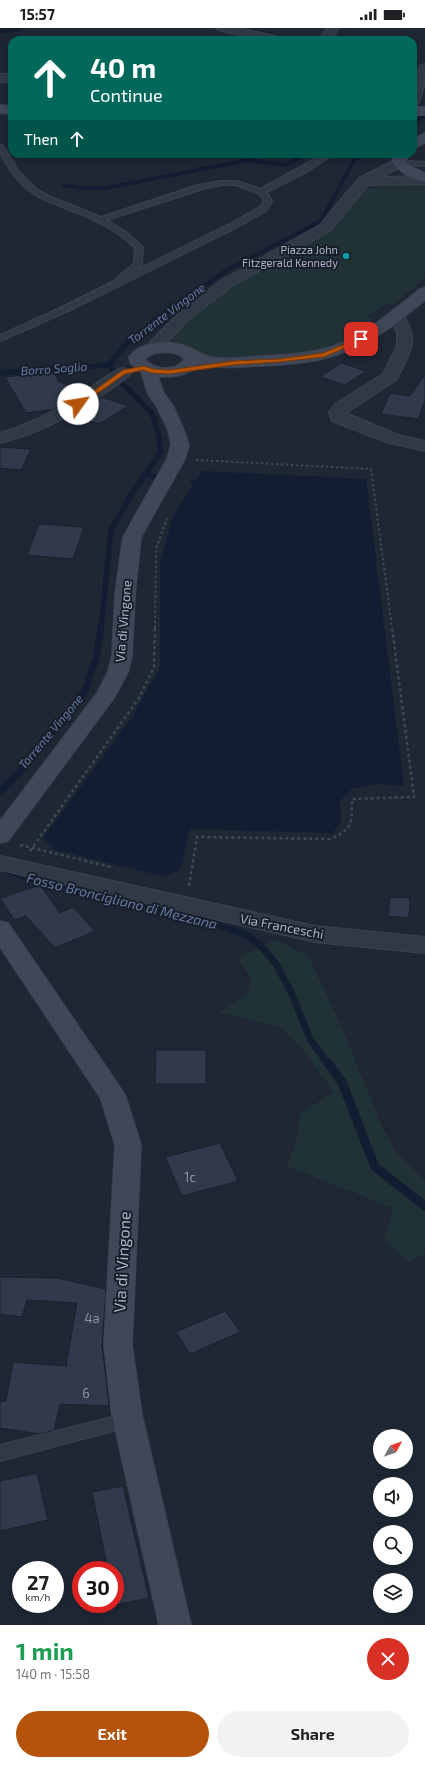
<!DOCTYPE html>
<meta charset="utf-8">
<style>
body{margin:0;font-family:"Exo 2",sans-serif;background:#f2f2f2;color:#202124;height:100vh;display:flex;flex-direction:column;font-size:15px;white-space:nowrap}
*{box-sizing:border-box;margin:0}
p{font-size:13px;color:#757577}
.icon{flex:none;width:22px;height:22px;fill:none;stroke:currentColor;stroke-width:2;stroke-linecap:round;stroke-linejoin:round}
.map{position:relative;height:1597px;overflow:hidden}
.side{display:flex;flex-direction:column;background:#fff;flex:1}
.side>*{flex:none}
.banner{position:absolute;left:8px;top:8px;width:409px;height:122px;border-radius:12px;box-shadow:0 2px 10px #0003;background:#00695c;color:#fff;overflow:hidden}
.needle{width:26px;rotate:50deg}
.buttons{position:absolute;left:373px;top:1401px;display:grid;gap:8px}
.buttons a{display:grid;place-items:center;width:40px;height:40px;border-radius:50%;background:#fff;box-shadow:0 2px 10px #0003;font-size:20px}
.speed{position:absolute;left:12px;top:1533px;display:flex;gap:8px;font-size:20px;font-weight:700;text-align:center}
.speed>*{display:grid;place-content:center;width:52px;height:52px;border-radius:50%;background:#fff;box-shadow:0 2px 10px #0003;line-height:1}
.speed small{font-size:10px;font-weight:400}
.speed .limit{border:6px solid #d22;background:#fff;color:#111}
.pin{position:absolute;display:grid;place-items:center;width:34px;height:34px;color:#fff;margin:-17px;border-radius:8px;box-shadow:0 2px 6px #0006}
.me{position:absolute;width:44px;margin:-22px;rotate:58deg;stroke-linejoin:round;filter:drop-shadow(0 0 3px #0008)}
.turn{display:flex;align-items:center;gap:14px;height:84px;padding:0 16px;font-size:18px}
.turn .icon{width:52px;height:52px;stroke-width:2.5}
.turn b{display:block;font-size:28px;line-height:34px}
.then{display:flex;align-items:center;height:38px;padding:0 16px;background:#0003;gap:8px;font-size:15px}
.round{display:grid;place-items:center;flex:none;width:42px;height:42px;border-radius:21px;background:#f2f2f2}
.headline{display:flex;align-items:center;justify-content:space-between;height:68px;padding:0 16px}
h1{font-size:24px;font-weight:700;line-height:30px;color:#1e9e55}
.button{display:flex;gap:8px;margin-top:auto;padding:8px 16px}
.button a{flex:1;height:46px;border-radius:24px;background:#b45309;color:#fff;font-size:16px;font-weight:700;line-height:46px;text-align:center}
.button a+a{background:#f2f2f2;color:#202124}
.status{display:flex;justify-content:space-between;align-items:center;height:28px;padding:0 20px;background:#fff;direction:ltr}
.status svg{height:11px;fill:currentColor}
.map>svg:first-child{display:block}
</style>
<div class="status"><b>15:57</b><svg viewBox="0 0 49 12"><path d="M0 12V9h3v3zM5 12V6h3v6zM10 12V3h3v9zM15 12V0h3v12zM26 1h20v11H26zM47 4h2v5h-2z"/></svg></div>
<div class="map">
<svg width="425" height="1597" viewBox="0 0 425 1597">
<rect width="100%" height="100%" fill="#1f2735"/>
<g fill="#213236">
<path d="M 396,155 L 425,157 L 425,250 L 392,277 L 386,275 L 367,289 L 374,291 L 353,307 L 340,314 L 320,321 L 302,325 L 238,331 L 208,331 L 176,316 L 170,308 L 184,294 L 223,265 L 268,237 L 302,220 L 318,210 L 336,195 L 366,162 Z"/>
<path d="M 274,912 L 308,927 L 345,1007 L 382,1098 L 396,1124 L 425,1153 L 425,1226 L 409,1234 L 384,1212 L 393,1180 L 287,1138 L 297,1111 L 300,1086 L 334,1064 L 301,1019 L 280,999 L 219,984 L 247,967 L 251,951 L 238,929 Z"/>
</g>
<path fill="#131d32" d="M 202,443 L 366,451 L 404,758 L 377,756 L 353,760 L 340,773 L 341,794 L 333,805 L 190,801 L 180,842 L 163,848 L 55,822 L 43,810 L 132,689 L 160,639 L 160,534 L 173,488 Z"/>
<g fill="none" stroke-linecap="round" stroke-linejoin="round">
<g stroke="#131d32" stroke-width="4">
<path d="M 0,3 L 19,2"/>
<path d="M 413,95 L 425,87"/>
<path d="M 64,157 L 82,160 L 105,160 L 249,132 L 284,137 L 292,134 L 305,126"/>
<path d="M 198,262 L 224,244 L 321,193 L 353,134 L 361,126"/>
</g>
<g stroke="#131d32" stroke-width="5.5">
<path d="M 0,345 L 109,337"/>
<path d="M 145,447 L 156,449"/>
<path d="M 193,454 L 195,454"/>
<path d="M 101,600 L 111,502 L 131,467 L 161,424 L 158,405 L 152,385 L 122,355 L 109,337 L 124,318 L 166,284 L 199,261"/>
</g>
<g stroke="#131d32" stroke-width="7">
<path d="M 0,764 L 23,740 L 85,663 L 96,630 L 101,599"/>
<path d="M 10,843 L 33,851 L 81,860 L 195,889 L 247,907 L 263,920 L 276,936 L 292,966 L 310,1011 L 328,1036"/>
</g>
<path stroke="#131d32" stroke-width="9" d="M 328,1035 L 342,1054 L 375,1139 L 425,1178"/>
</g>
<g fill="#313a4c" stroke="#1a202c">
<path d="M 341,335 L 366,343 L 345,357 L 320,349 Z"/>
<path d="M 54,344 L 59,354 L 84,362 L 55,381 L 26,385 L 5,349 Z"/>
<path d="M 425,346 L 425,373 L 418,391 L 381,386 L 390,365 L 410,368 Z"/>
<path d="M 102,369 L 128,378 L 99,396 L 73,387 Z"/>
<path d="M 0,419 L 31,421 L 21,442 L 0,440 Z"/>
<path d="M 39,496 L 84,499 L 73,531 L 27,527 Z"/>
<path d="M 40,857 L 60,885 L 73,879 L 95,903 L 55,920 L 26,888 L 14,892 L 0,870 Z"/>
<path d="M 390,869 L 410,870 L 409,890 L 388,888 Z"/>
<path d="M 156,1022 L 206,1022 L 206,1056 L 155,1056 Z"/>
<path d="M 220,1115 L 238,1153 L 182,1168 L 165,1129 Z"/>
<path d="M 0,1249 L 57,1250 L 106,1261 L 102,1317 L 109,1378 L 60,1376 L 54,1402 L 40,1406 L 0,1400 L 0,1373 L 6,1373 L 13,1334 L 66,1338 L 77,1275 L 27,1272 L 22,1289 L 0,1286 Z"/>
<path d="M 225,1283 L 240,1304 L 190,1326 L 176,1304 Z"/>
<path d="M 37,1445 L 48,1492 L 0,1503 L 0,1453 Z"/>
<path d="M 123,1458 L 149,1570 L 115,1577 L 115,1542 L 108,1542 L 92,1464 Z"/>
</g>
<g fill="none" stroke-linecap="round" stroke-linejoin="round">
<g stroke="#3c424f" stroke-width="2">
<g id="lane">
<path d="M 0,117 L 3,117 L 19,144 L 36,161 L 51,169 L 101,189 L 198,157 L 222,153 L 237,153 L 260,161 L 324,126 L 334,126 L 310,142 L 267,164 L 272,174 L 266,183 L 234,201 L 66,284 L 0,313 L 0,307 L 60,280 L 114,253 L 134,235 L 135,220 C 123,208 109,199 94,192 C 61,176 32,175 10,142 C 4,133 0,127 0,117 ZM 222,157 L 236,157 L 261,167 L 264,174 L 260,179 L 228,197 L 136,242 L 142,236 L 143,219 L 126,204 L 107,192 L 203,161 Z"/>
<path d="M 396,132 L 425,134 L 425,138 L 399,136 L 395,134 Z"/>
<path d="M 129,1385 L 135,1387 L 138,1392 L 135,1397 L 0,1433 L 0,1417 Z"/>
</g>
</g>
<g stroke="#3c424f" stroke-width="2">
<g id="street">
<path d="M 216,0 L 238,0 L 279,9 L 281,12 L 259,12 L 218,2 Z"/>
<path d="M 327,0 L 339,0 L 331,12 L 319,12 Z"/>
<path d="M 425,36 C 425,50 425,64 417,77 L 413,78 C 413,64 413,50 421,37 Z"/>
<rect x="0" y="46" width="12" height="8"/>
<path d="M 399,130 L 404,131 L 406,134 L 404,137 L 382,149 L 425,148 L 425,156 L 368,157 L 330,203 L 232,258 L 189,291 L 166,315 L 166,320 L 164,323 L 158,325 L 152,323 L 150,320 L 150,314 L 179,285 L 222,252 L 320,197 L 359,150 Z"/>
<path d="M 396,282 L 401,284 C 421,312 411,321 398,349 L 396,352 L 346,385 L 398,407 L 425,413 L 425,423 L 386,414 L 332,393 L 329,384 L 335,376 L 383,346 L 397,318 L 397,304 L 388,287 L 391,284 Z"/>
<path d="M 123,340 L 129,342 L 131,345 L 129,348 C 89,378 48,403 0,415 L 0,405 C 27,397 52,385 76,370 C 89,362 110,343 123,340 Z"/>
<path d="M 0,828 L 315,898 L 425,909 L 425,925 L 315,914 L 0,842 Z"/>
</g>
</g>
<g stroke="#3c424f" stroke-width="2">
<g id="secondary">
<path d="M 0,77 L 12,78 L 12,86 L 0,85 Z"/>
<rect x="413" y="79" width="12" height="8"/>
<path d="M 425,105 L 425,115 L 413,121 L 413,111 Z"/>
<path d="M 394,126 L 408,126 L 406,134 L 412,139 L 425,145 L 425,154 C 412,151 400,145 392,134 Z"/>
<path d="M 425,259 L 425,272 C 395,298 362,322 322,331 C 302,336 279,337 258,338 C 238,339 218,341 197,336 C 189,349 172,349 158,349 L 164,365 L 173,378 L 184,402 L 189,417 L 185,431 L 141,509 L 135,567 L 132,628 L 128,644 L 114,670 L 8,813 L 0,815 L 0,793 L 97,665 L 108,644 L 112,628 L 115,567 L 123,509 L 167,431 L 171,417 L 168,402 L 157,379 L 148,366 L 141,344 L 130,335 L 129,329 C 141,312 170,312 188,319 C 198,323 204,329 216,330 C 232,331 248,329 265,328 C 282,327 302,326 319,322 C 357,314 390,285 420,261 ZM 170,324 L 180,327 L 184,331 C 177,344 155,341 146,333 L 145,330 L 155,325 Z"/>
<path d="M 0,893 L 8,895 L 122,1062 L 126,1069 L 141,1117 L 132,1317 L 142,1387 L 191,1597 L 159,1597 L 112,1387 L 104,1317 L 115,1117 L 101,1071 L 0,919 Z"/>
</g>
</g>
<g stroke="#394c4f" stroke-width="2" stroke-dasharray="2.5 2.5" stroke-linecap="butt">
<path d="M 196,432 L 371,441 L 392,600"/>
<path d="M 155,600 L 156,521 L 167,490"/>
</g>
<g stroke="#394c4f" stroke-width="2.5" stroke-dasharray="3 3" stroke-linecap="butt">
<path d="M 20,817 L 111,839"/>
<path d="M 30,823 L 139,670 L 154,639 L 155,599"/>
<path d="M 189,858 L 197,809 L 330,811 C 353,802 352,794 352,771 L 414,769 L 392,599"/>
</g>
<use href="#lane" fill="#323946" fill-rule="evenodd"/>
<use href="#street" fill="#323946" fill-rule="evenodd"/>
<use href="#secondary" fill="#404759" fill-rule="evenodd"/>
</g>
<path fill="#b45309" stroke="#753606" d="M 361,309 L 365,311 L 364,312 L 324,329 L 278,334 L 233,337 L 169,346 L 152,345 L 143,342 L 125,346 L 81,377 L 75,376 L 123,342 L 144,338 L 153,341 L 169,342 L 233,333 L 278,331 L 323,325 Z"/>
<circle fill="#0f9aa8" stroke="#181e2a" stroke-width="1.5" cx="346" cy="228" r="4"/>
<g text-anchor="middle" stroke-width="4" stroke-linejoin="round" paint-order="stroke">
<g font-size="11" fill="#acb3c3" stroke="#181e2a" text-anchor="end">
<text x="338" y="226">Piazza John<tspan x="338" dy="13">Fitzgerald Kennedy</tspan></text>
</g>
<g font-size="12" font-style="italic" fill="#647aa3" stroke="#181e2a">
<text transform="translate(167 286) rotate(-37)" y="4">Torrente Vingone</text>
<text transform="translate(54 341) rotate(-4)" y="4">Borro Soglia</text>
<text transform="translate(51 704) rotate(-50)" y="4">Torrente Vingone</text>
</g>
<g font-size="13" fill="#acb3c3" stroke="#181e2a">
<text transform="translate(123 593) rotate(-85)" y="5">Via di Vingone</text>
<text transform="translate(282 898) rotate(11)" y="5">Via Franceschi</text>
</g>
<g font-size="13" fill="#8b93a3">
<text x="190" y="1154">1c</text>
<text x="92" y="1295">4a</text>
<text x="86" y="1370">6</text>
</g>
<g font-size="14" font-style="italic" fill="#647aa3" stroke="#181e2a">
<text transform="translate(122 873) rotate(14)" y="5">Fosso Broncigliano di Mezzana</text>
</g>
<g font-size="16" fill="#acb3c3" stroke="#181e2a">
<text transform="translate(122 1234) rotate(-87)" y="6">Via di Vingone</text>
</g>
</g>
</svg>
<div class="buttons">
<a><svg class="needle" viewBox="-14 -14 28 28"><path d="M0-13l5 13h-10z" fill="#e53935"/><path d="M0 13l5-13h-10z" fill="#757577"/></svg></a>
<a><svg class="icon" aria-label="sound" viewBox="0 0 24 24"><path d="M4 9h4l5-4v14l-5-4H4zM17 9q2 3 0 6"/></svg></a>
<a><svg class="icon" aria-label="search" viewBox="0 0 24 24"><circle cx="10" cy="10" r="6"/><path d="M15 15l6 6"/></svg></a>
<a><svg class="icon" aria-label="layers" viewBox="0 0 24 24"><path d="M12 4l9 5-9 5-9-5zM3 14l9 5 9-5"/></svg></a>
</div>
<div class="speed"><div>27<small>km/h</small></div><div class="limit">30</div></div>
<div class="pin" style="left:361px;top:311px;background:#d93025"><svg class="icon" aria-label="arrive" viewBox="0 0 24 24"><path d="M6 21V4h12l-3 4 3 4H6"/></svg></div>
<svg class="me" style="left:78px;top:376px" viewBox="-20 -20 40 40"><circle r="19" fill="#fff"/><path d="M0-13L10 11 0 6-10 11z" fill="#b45309"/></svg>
<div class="banner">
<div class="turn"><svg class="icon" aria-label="ahead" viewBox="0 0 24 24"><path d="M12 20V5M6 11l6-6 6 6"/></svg><div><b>40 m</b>Continue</div></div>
<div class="then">Then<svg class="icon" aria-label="ahead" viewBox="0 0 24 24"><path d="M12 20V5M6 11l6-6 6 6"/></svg></div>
</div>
</div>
<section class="side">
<div class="headline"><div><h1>1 min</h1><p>140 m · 15:58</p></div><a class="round" style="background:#d93025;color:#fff"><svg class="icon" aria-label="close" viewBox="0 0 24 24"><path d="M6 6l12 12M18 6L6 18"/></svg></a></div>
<div class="button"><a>Exit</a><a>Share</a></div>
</section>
